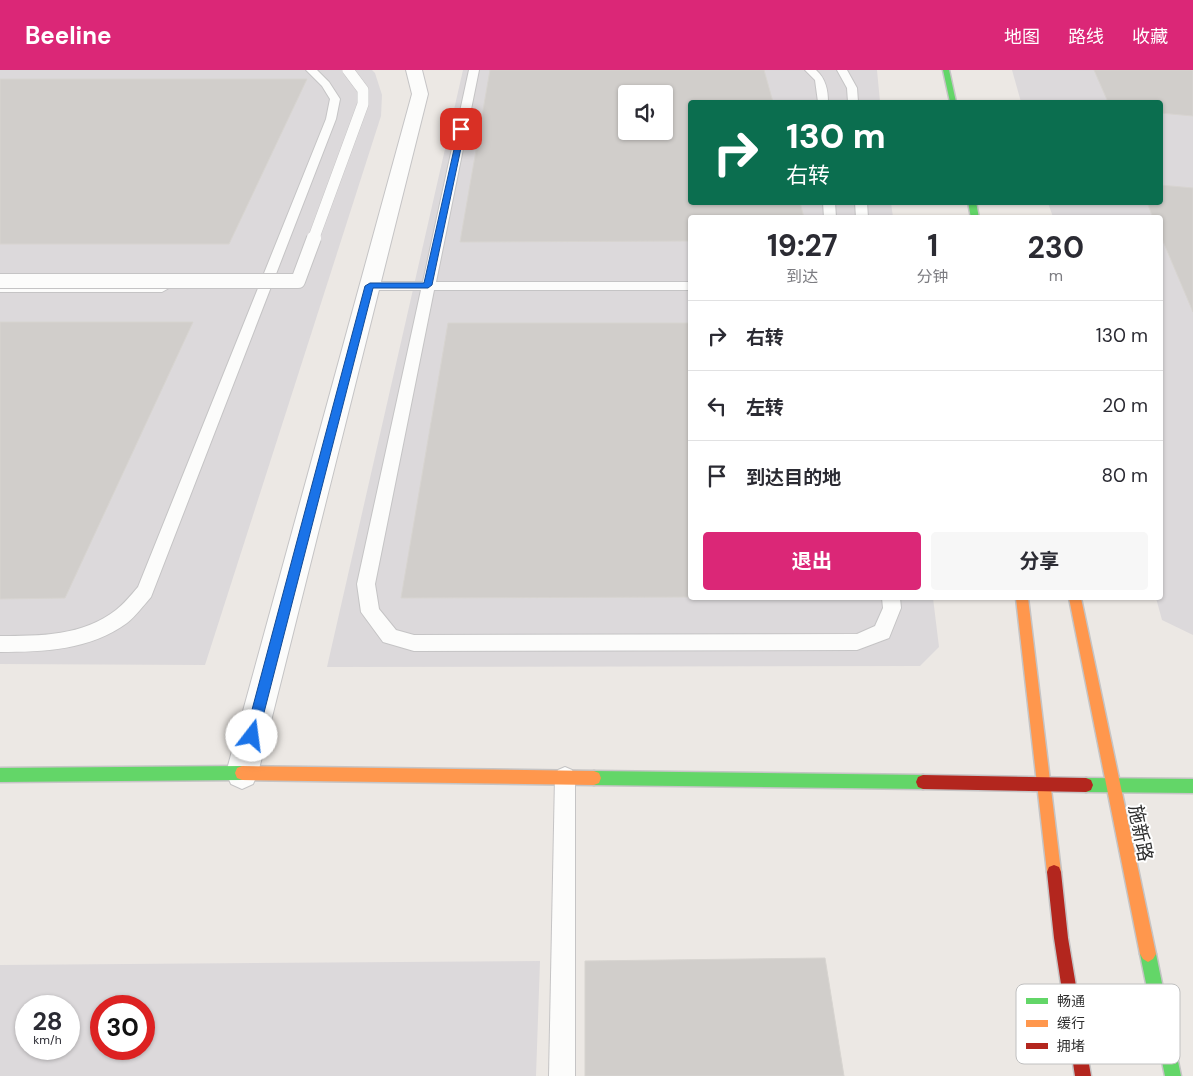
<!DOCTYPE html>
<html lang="zh">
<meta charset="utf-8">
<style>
body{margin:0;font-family:"DM Sans","Noto Sans SC",sans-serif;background:#f7f7f7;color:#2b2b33;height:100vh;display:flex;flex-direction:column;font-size:19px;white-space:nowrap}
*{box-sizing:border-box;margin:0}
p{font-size:16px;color:#7c7c81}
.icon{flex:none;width:28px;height:28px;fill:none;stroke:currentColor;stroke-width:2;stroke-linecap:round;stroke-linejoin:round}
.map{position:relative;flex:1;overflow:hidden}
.panel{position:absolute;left:688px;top:145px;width:475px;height:385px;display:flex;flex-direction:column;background:#fff;border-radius:5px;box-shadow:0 1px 4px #0004}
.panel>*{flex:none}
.banner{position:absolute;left:688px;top:30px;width:475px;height:105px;border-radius:5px;box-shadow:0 1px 4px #0004;background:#0b6e4f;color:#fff;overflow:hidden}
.fabs{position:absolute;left:618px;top:15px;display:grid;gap:10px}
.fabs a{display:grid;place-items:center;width:55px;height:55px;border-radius:5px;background:#fff;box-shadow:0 1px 4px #0004;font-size:25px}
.speed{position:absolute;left:15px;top:925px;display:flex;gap:10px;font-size:25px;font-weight:700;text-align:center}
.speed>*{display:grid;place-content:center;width:65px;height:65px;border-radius:50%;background:#fff;box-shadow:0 1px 4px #0004;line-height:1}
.speed small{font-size:12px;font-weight:400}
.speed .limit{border:8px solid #d22;background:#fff;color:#111}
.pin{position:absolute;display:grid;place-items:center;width:42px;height:42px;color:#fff;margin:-21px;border-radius:10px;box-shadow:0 2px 8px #0006}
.me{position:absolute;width:55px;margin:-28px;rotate:15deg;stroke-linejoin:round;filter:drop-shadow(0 0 4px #0008)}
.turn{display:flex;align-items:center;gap:18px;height:105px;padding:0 15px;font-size:22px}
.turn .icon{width:65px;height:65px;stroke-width:2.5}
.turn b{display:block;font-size:35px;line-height:42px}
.eta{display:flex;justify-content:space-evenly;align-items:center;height:85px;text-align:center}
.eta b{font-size:30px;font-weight:700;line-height:35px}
.cta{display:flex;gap:10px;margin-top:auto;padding:10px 15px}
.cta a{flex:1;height:58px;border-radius:5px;background:#db2777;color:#fff;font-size:20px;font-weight:700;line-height:58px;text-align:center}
.cta a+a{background:#f7f7f7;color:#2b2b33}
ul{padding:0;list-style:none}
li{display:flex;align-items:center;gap:15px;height:70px;padding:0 15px;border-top:1px solid #e1e1e2}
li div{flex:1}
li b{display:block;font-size:19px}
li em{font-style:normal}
header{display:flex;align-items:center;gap:30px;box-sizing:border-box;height:70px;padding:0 25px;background:#db2777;color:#fff}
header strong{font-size:24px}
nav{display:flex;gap:28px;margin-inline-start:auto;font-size:18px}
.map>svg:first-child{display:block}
</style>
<header>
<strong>Beeline</strong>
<nav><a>地图</a><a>路线</a><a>收藏</a></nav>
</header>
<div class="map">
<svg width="1193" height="1006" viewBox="0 0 1193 1006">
<rect width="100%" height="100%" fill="#ece8e4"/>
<g fill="#dcd9db" fill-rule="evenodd">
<path d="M 0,0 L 372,0 L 375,3 L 382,25 L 381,46 L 205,595 L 0,594 Z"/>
<path d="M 463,0 L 877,0 L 880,32 L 690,32 L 690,132 L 891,133 L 893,147 L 690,148 L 690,528 L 933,528 L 939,577 L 920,596 L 327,597 ZM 626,24 L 664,24 L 664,61 L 626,61 Z"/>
<path d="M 1012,0 L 1193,0 L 1193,565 L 1162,550 L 1156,528 L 1160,528 L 1160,148 L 1053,147 L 1048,133 L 1160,132 L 1160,32 L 1021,32 Z"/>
<path d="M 540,891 L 536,1006 L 0,1006 L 0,895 ZM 26,936 L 69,936 L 69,979 L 26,979 ZM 101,936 L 144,936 L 144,979 L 101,979 Z"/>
</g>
<g fill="#d1cecb" stroke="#d7d4d0" fill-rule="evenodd">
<path d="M 490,0 L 764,0 L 773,32 L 690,32 L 690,132 L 800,132 L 804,148 L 690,148 L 690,171 L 460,172 ZM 626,24 L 664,24 L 664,61 L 626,61 Z"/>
<path d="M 1094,0 L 1193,0 L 1193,46 L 1160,43 L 1160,32 L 1108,32 Z"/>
<path d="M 0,9 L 307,9 L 229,174 L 0,174 Z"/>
<path d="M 1160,115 L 1193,118 L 1193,242 L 1160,164 L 1160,148 L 1153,148 L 1147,132 L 1160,132 Z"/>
<path d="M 0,252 L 193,252 L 65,528 L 0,529 Z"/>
<path d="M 448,253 L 690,253 L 690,527 L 401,528 Z"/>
<path d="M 825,888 L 844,1006 L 585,1006 L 585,891 Z"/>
</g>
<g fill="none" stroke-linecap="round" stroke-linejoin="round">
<g stroke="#c5c4c5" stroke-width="2">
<g id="lane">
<path d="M 306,0 L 317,0 L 329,12 L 340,29 L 336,49 L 151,527 C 143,536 136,546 127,553 C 90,580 44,582 0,582 L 0,566 C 40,566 83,566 116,540 C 124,534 131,525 138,517 L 326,49 L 330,29 L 322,16 Z"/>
<path d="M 469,0 L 479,0 L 436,212 L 690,212 L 690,220 L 434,220 L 375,514 L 379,539 L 396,560 L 414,565 L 857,564 L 875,556 L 883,538 L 882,528 L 900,528 L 901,538 L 889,568 L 857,580 L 414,581 L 383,572 L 361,542 L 357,514 L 421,220 L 370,220 L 363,216 L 370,212 L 423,212 Z"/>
<path d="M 805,0 L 816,0 C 826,9 828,20 828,32 L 818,32 L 815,10 Z"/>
<path d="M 837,0 L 847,0 L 857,18 L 858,32 L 848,32 L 847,18 Z"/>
<path d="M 823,132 L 835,132 L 836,148 L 824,148 Z"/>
<path d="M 855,132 L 867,132 L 868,148 L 856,148 Z"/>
<path d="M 0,214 L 162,214 L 169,218 L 162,222 L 0,222 Z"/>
<path d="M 565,697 L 572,700 L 575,707 L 575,1006 L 549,1006 L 555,707 L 558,700 Z"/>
</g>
</g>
<g stroke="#c5c4c5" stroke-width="2">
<path id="street" d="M 406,0 L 422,0 L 428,24 L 258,703 L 253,714 L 242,719 L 231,714 L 226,703 L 412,24 Z"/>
</g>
<g stroke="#c5c4c5" stroke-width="3">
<g id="fast">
<path d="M 943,0 L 949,0 L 956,32 L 950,32 Z"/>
<path d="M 968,132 L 976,132 L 979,148 L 971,148 Z"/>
<path d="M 242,696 L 247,698 L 249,703 L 247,708 L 242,710 L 0,712 L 0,698 Z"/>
<path d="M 594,701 L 923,705 L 928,707 L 930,712 L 928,717 L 923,719 L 594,715 L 589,713 L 587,708 L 589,703 Z"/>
<path d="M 1086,708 L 1193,709 L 1193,723 L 1086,722 L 1081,720 L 1079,715 L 1081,710 Z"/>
<path d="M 1148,876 L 1153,879 L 1156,884 L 1181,1006 L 1165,1006 L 1140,884 L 1143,879 Z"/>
</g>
</g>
<g stroke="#c5c4c5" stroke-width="3">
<g id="slow">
<path d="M 1016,528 L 1028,528 L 1061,802 L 1059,807 L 1054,809 L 1049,807 L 1047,802 Z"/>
<path d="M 1069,528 L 1081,528 L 1156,884 L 1153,889 L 1148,892 L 1143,889 L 1140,884 Z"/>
<path d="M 242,696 L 594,701 L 599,703 L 601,708 L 599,713 L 594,715 L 242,710 L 237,708 L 235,703 L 237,698 Z"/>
</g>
</g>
<g stroke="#c5c4c5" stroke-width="3">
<g id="jam">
<path d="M 923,705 L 1086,708 L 1091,710 L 1093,715 L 1091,720 L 1086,722 L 923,719 L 918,717 L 916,712 L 918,707 Z"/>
<path d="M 1054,795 L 1059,797 L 1061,802 L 1068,868 L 1091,1006 L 1075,1006 L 1054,868 L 1047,802 L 1049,797 Z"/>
</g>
</g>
<use href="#lane" fill="#fcfcfb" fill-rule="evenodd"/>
<use href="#street" fill="#fcfcfb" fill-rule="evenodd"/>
<use href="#fast" fill="#63d668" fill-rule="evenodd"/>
<use href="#slow" fill="#ff974d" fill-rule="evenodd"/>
<use href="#jam" fill="#b3261e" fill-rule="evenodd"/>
<g stroke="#c5c4c5" stroke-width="12" stroke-linecap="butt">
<path id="lane-bridge-far1" d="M 313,170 L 363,34 L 363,20 L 348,0"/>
</g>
<g stroke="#c5c4c5" stroke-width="16" stroke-linecap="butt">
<path id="lane-bridge" d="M 0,211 L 298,211 L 314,168"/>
</g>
<use href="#lane-bridge-far1" stroke="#fcfcfb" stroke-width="11"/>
<use href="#lane-bridge" stroke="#fcfcfb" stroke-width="14"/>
</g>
<path fill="#1a73e8" stroke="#114b97" d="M 459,57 L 465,59 L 432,215 L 428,218 L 373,218 L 258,666 L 256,670 L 252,672 L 247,670 L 245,666 L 365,216 L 370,213 L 424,213 Z"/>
<g text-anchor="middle" stroke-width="4" stroke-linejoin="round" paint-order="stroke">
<g font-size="19" fill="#2e2e2e" stroke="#fff">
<text transform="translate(1141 763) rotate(79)" y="7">施新路</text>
</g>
</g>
<rect x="1016" y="914" width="164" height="80" rx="8" fill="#fff" stroke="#c0c0c0" stroke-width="1"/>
<rect x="1026" y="928" width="22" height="6" fill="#63d668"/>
<rect x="1026" y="950" width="22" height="7" fill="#ff974d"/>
<rect x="1026" y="973" width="22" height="6" fill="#b3261e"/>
<g font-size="14" fill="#2e2e2e">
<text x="1057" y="936">畅通</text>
<text x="1057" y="958">缓行</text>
<text x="1057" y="981">拥堵</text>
</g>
</svg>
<div class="fabs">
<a><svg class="icon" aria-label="sound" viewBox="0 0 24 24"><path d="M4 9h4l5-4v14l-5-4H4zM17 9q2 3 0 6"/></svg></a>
</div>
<div class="speed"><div>28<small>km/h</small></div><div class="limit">30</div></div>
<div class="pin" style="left:461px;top:59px;background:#d93025"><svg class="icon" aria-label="arrive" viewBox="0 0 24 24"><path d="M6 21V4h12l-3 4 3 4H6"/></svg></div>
<svg class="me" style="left:252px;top:666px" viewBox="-20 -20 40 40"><circle r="19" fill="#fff"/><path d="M0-13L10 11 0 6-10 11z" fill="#1a73e8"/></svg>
<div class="banner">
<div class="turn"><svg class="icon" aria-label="right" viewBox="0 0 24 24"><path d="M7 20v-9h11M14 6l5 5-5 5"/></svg><div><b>130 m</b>右转</div></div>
</div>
<section class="panel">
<div class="eta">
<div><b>19:27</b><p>到达</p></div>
<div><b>1</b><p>分钟</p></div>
<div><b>230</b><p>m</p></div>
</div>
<ul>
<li><svg class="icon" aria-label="right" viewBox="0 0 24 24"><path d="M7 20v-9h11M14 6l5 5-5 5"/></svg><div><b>右转</b></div><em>130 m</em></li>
<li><svg class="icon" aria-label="left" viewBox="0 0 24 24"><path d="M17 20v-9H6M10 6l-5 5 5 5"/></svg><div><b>左转</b></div><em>20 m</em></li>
<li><svg class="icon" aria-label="arrive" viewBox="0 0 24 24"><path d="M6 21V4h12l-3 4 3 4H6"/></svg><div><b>到达目的地</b></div><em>80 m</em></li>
</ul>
<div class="cta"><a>退出</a><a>分享</a></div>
</section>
</div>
